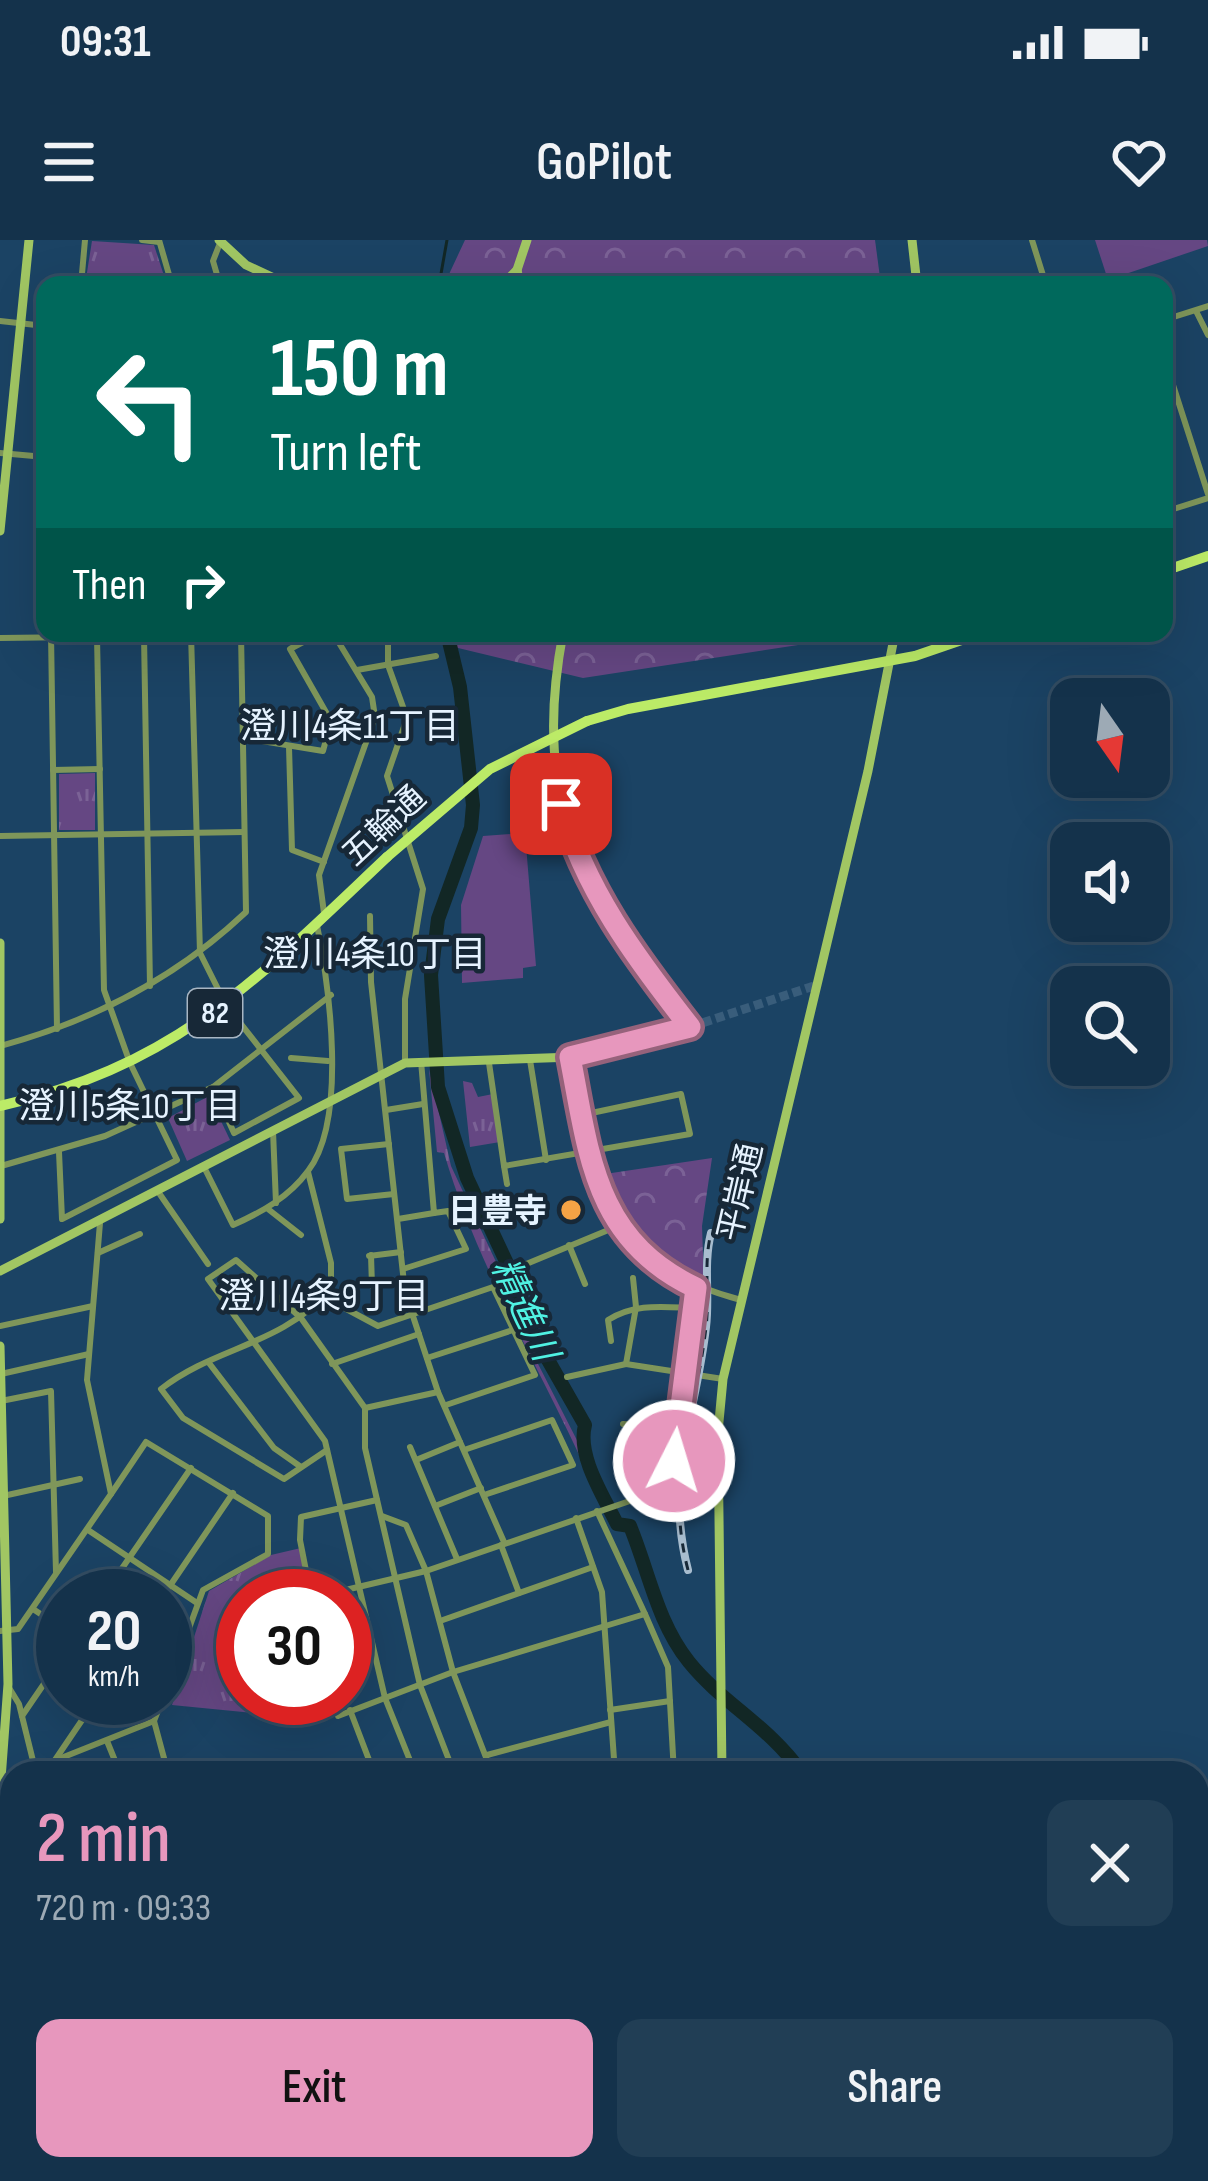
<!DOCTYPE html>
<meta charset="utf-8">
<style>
body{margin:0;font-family:"Sofia Sans Condensed","Noto Sans JP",sans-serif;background:#213e55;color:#f1f3f6;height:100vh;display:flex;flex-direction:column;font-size:45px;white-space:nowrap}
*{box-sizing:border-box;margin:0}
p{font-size:39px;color:#9daab5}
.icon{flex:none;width:66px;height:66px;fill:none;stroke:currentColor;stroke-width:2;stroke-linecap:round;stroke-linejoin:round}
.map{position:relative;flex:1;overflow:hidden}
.details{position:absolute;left:0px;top:1521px;width:1209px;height:420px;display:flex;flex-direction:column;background:#14324b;border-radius:36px 36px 0 0;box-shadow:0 12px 48px #0002,0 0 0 3px #334d63}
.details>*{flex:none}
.hud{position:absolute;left:36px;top:36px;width:1137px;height:366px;border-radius:24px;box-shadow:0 12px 48px #0002,0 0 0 3px #334d63;background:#00695c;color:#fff;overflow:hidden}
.needle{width:78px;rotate:166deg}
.controls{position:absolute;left:1050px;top:438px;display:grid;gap:24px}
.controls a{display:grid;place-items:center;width:120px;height:120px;border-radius:24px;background:#14324b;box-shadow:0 12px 48px #0002,0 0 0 3px #334d63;font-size:60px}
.speed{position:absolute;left:36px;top:1329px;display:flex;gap:24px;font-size:60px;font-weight:700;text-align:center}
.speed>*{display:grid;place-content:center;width:156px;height:156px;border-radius:50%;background:#14324b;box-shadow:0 12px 48px #0002,0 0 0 3px #334d63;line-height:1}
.speed small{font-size:30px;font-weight:400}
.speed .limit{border:18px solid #d22;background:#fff;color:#111}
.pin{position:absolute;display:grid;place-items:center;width:102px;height:102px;color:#fff;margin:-51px;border-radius:24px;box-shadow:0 6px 18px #0006}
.me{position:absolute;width:132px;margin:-66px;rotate:5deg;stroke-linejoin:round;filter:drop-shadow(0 0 9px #0008)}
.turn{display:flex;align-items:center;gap:42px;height:252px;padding:0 36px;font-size:54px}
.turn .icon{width:156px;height:156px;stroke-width:2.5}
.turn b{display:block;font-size:84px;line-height:102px}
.then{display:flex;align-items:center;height:114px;padding:0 36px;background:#0003;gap:24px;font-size:45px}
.round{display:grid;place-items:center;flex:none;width:126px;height:126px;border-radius:24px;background:#213e55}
.summary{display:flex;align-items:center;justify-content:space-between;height:204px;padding:0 36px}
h1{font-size:72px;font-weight:600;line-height:90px;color:#e797bd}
.cta{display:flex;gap:24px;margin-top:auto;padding:24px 36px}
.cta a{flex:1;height:138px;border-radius:24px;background:#e797bd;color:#111;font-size:48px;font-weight:600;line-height:138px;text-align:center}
.cta a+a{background:#213e55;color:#f1f3f6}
.status{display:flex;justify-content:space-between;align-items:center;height:84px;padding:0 60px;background:#14324b;direction:ltr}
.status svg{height:33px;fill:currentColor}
header{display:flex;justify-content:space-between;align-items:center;height:156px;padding:0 36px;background:#14324b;font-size:54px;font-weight:600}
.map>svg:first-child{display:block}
</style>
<div class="status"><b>09:31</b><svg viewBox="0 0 49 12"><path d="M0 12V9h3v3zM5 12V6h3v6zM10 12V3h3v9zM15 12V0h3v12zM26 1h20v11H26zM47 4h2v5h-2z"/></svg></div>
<header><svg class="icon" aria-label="menu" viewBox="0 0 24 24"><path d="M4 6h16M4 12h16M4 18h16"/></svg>GoPilot<svg class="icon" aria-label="heart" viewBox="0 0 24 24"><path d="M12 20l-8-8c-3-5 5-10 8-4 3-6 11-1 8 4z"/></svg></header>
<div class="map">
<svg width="1208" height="1941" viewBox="0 0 1208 1941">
<defs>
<pattern id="forest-crowns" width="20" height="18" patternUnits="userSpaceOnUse" patternTransform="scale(3)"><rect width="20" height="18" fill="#654783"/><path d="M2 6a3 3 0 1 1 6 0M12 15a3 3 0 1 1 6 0" fill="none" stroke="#7b6296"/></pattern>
<pattern id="park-tufts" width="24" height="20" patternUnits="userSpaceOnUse" patternTransform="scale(3)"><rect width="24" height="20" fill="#654783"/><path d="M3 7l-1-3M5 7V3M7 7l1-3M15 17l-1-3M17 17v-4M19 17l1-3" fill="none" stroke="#7b6296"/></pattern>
</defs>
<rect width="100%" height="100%" fill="#1b4364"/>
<g fill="url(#forest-crowns)">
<path d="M 465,0 L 875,0 L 881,45 L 444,45 Z"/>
<path d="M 450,393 L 824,393 L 821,399 L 798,405 L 583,438 L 454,407 Z"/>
<path d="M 712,918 L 702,986 L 704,1043 L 686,1037 L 626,991 L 605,934 Z"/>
</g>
<g fill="url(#park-tufts)">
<path d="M 92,1 L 154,5 L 167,45 L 85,45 Z"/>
<path d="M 95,533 L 95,590 L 59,590 L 59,534 Z"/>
<path d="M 429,829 L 451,926 L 535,1105 L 536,1120 L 609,1263 L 602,1266 C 552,1147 481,1038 444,913 L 437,912 Z"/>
<path d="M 463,841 L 472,843 L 478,857 L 493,854 L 500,902 L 470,907 Z"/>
<path d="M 209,856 L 230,900 L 187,921 L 168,878 Z"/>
<path d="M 301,1308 L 304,1346 L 310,1346 L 312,1356 L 243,1356 L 243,1458 L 312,1458 L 314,1479 L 172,1465 L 209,1351 L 271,1315 Z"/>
</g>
<g fill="#654783">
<path d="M 1095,0 L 1207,0 L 1208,6 L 1108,40 Z"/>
<path d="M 525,593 L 536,726 L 523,728 L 523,738 L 462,743 L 461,665 L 483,596 Z"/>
</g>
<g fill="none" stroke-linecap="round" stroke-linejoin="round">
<path stroke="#122725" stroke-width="3" d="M 439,45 L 447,0"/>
<g stroke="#122725" stroke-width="14">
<path d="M 447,393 L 460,447 L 473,565 L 471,588 L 438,679 L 431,735 L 438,847 L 467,938 L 512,1034 L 527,1083 L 585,1185 C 577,1216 603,1255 617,1284 L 630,1286 C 649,1332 657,1382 689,1422 C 723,1464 767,1484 802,1533"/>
<path d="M 1127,1929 L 1151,1941"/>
</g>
<path stroke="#395d7b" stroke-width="9" stroke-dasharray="9 4.5" stroke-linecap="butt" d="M 690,787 L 817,745"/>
<g stroke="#7f965a" stroke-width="6">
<path d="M 142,0 L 159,2"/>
<path d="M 159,0 L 172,45"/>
<path d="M 1032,0 L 1046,45"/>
<path d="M 81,45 L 85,0"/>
<path d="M 220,45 L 213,21 L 220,3"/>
<path d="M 1196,71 L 1208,95"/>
<path d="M 1164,80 L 1208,66"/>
<path d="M 0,81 L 45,86"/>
<path d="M 1164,117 L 1208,254"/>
<path d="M 0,213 L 45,217"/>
<path d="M 1164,259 L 1168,271"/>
<path d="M 1164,272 L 1208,258"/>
<path d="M 51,393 L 57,789"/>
<path d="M 191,393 L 200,713 L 226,765 L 299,858 L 234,893 L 213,847"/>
<path d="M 388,393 L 388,425 L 407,478 L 387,536 L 423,649 L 405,759 L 405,823"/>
<path d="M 144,396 L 150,746"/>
<path d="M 0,398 L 241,395"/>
<path d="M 357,430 L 436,416"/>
<path d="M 243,498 L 323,511 L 331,481 L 290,409 L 320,393"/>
<path d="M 289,507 L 292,610 L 324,622"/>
<path d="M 53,530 L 100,529"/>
<path d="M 0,596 L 244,592"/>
<path d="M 324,673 L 319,635 L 375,477 L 372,457 L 333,393"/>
<path d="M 370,676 L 371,742 L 405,1052 L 438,1152 L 504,1302"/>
<path d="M 0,806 C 93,781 175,739 246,672 L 241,393"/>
<path d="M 570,817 C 596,945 596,1021 741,1060"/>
<path d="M 291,818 L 328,821"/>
<path d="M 530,820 L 546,920"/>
<path d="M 489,823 L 504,926 L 690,894 L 681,854 L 582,875"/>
<path d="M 386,870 L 423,864"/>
<path d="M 273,891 L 276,963"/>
<path d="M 389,904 L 341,909 L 347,959 L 394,954"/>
<path d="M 59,912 L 62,979 L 177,920 L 130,823 L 104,750 L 97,397"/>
<path d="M 1,926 L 105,896 L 213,847 L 331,755"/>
<path d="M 504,926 L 507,944"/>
<path d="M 204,927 L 233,985 C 262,972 289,957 308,931 C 348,879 329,746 317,685"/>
<path d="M 308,932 L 331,1023 L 331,1049 C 279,1107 216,1106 161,1149 L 183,1178 L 284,1239 L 327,1210"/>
<path d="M 159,953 L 208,1024"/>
<path d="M 268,969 L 301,995"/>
<path d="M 398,979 L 434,973"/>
<path d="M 569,1005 L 585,1044"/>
<path d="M 98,1013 L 140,994"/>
<path d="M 371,1015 L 372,1046"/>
<path d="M 369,1016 L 401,1012"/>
<path d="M 519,1027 L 618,986"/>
<path d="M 403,1029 L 466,1009 L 448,971 L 434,973 L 421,821"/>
<path d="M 633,1038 L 636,1067 L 626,1124 L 723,1139"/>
<path d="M 324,1057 L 378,1086 L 493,1047 L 535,1135 L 446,1165"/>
<path d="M 0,1086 L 93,1066"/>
<path d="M 611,1101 L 608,1080 C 635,1063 662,1067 693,1068 L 696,1048"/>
<path d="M 427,1118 L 513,1090"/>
<path d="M 209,1123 L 274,1208 L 301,1227"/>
<path d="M 332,1124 L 419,1094"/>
<path d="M 1,1134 L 89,1114"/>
<path d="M 567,1137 L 626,1124"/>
<path d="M 1,1161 L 51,1151 L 56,1332"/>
<path d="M 365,1168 L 438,1152"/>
<path d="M 623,1184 L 677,1188"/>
<path d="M 410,1207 L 457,1319"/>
<path d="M 464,1210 L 552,1180 L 573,1225 L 484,1255"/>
<path d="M 416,1220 L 460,1202"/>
<path d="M 674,1221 L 693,1068"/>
<path d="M 111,1254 L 146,1202 L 268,1276 L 268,1314 L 203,1350 L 165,1454"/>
<path d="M 3,1256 L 80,1239"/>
<path d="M 435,1266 L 481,1248"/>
<path d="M 382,1276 L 406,1285 L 426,1331 L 453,1432 L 492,1533"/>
<path d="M 576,1278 L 602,1352 L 615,1533"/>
<path d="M 88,1290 L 197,1363"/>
<path d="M 501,1305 L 519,1353"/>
<path d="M 103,1356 L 191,1228"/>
<path d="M 163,1356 L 233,1253"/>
<path d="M 311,1356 L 300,1300 L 301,1277 L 377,1260"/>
<path d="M 320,1356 L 426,1331 L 717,1231"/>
<path d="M 33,1369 L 63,1389"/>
<path d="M 645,1374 L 668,1427 L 674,1533"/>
<path d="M 440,1381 L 593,1327"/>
<path d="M 0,1391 L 18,1389 L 111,1254 L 87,1140 L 100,983"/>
<path d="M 8,1446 L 19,1464 L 36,1533"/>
<path d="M 334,1458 L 338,1476 L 453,1432 L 645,1374 L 597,1271"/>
<path d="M 350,1470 L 374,1533"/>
<path d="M 610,1470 L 670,1461"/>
<path d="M 22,1476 L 63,1416"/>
<path d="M 154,1481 L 168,1533"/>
<path d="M 107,1501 L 120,1533"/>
<path d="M 487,1515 L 611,1482"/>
<path d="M 55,1520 L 97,1458"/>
<path d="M 36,1528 L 154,1481 L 163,1458"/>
<path d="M 415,1533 L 385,1458 L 325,1201 L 208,1039 L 236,1020 L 301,1078 L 365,1168 L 365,1208 L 420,1445 L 454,1533"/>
<path d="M 0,1715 L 12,1721"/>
<path d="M 0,1742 L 12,1748"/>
<path d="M 0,1791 L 12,1769"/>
<path d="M 0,1813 L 12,1814"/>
<path d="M 162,1929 L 165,1941"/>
<path d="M 236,1929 L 237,1941"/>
<path d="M 252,1929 L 266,1941"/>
<path d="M 278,1929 L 282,1941"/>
<path d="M 376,1929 L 378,1941"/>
<path d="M 428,1929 L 429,1941"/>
<path d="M 490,1929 L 491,1941"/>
<path d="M 585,1929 L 587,1941"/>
<path d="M 622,1929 L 624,1941"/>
<path d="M 908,1929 L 909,1941"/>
<path d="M 547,1934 L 549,1941"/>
<path d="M 28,1941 L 28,1929"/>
<path d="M 798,1941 L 886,1929"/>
</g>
<g stroke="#a1c663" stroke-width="9">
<path d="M 219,0 L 246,25 L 289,45"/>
<path d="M 912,0 L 917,45"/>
<path d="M 517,30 L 527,0"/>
<path d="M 502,45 L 517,30 L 520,45"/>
<path d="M 0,291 L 29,0"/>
<path d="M 0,703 L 0,979"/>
<path d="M 0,1031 L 405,823 L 574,817 L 690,787 C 586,653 530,568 563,393"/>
<path d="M 0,1106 L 8,1444 L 0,1553"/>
<path d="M 722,1533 L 718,1192 L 723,1139 L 868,531 L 895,393"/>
<path d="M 751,1929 L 752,1941"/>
</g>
<g stroke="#bceb67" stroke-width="10">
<path d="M 1164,331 L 1208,316"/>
<path d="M 587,481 L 628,469 L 915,416 L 982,393"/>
<path d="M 0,866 C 177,826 261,736 387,617"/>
</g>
<g stroke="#a8bdcf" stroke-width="8">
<path id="rail" d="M 688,1330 C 664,1237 696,1176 706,1087 C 710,1055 703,1025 711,993"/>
</g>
<use href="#rail" stroke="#172837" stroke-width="3" stroke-dasharray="9" stroke-linecap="butt"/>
<path stroke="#bceb67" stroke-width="10" d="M 387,617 L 490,529 L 587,481"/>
</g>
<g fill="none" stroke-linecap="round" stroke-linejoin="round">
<g stroke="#96627b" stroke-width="30">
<path id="route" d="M 561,564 C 584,649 636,718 690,787 L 570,817 C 589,914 594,1000 696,1048 L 674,1221"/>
</g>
<use href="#route" stroke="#e797bd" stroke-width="21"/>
</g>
<circle fill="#f5a345" stroke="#172837" stroke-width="4.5" cx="571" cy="970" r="12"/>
<g text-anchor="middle" stroke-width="9" stroke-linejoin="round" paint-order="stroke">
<rect fill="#172837" stroke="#a8b6c3" stroke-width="3" x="188" y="749" width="54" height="48" rx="9"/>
<g font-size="30" font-weight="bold" fill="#e6f3ff">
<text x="215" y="783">82</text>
</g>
<g font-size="33" fill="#e6f3ff" stroke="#172837">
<text transform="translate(383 585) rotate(-43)" y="12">五輪通</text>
<text transform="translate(739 952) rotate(-77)" y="12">平岸通</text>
</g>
<g font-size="33" font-weight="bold" fill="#e6f3ff" stroke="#172837" text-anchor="end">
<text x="547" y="982">日豊寺</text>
</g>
<g font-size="36" fill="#e6f3ff" stroke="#172837">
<text x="350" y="498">澄川4条11丁目</text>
<text x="375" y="726">澄川4条10丁目</text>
<text x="130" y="878">澄川5条10丁目</text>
<text x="324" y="1068">澄川4条9丁目</text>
</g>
<g font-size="36" font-style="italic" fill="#50f2e3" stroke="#172837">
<text transform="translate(526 1069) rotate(65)" y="13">精進川</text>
</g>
</g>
</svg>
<div class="controls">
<a><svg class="needle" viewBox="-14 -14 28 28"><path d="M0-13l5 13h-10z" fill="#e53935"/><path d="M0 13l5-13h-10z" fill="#9daab5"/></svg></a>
<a><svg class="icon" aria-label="sound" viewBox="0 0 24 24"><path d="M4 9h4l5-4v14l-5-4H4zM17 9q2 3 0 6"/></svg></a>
<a><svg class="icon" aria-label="search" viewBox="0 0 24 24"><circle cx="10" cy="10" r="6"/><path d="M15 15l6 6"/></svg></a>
</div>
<div class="speed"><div>20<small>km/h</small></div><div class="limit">30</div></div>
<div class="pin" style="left:561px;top:564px;background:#d93025"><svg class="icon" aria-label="arrive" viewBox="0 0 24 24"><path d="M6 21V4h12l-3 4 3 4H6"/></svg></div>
<svg class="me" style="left:674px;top:1221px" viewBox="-20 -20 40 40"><circle r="17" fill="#e797bd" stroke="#fff" stroke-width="3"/><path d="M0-11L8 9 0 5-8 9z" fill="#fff"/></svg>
<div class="hud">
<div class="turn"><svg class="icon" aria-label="left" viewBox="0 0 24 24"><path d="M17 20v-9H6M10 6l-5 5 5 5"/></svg><div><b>150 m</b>Turn left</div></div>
<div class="then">Then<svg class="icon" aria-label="right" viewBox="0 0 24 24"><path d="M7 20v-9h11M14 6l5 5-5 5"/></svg></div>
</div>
<section class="details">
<div class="summary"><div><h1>2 min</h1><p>720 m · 09:33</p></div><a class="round"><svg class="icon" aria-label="close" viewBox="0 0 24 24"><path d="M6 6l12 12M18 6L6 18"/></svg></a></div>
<div class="cta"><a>Exit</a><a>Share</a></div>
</section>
</div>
